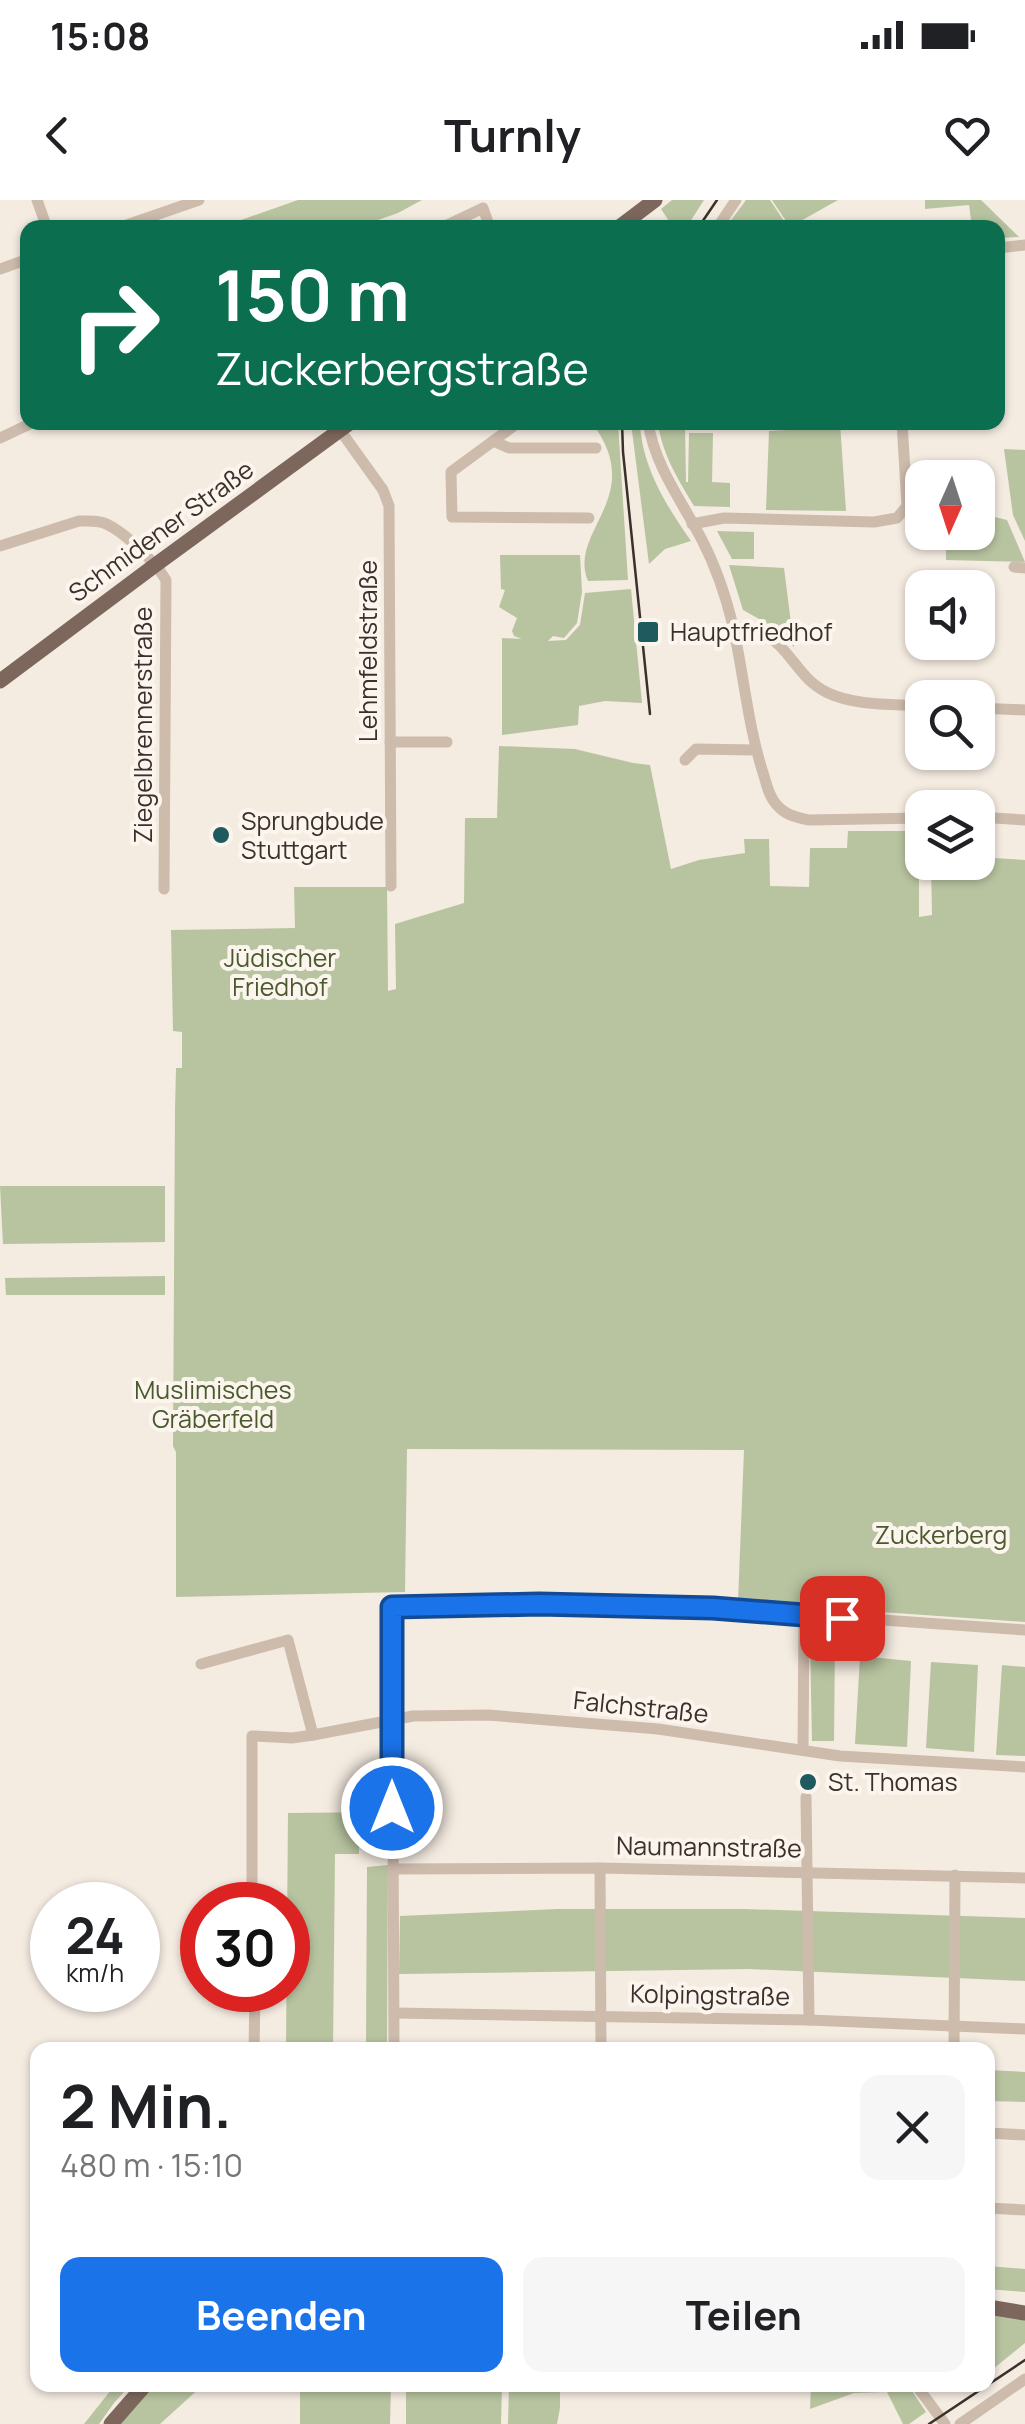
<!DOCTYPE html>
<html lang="de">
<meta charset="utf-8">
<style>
body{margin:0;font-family:Manrope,sans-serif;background:#f6f6f6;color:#202124;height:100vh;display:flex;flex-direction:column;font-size:38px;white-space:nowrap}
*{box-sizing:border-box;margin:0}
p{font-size:32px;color:#757577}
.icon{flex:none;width:55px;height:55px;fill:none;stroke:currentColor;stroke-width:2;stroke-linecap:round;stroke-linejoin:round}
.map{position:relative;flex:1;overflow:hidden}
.side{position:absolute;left:30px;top:1842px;width:965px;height:350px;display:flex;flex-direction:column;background:#fff;border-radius:20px;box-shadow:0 2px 8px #0004}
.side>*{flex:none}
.top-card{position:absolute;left:20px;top:20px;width:985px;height:210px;border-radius:20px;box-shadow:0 2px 8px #0004;background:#0b6e4f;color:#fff;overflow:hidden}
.needle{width:65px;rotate:183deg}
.buttons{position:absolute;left:905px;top:260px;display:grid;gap:20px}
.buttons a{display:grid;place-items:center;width:90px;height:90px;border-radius:20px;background:#fff;box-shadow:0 2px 8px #0004;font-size:50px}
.speed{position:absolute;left:30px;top:1682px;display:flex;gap:20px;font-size:50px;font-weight:700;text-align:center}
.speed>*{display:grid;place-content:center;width:130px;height:130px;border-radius:50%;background:#fff;box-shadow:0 2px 8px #0004;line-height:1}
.speed small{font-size:25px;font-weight:400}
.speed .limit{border:15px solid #d22;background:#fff;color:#111}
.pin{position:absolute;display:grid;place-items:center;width:85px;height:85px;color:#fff;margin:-42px;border-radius:20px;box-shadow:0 5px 15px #0006}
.me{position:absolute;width:110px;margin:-55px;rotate:0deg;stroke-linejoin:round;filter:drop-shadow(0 0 8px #0008)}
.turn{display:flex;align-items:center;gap:35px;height:210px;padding:0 30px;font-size:45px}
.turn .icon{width:130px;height:130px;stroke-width:2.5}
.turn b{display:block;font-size:70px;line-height:85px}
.round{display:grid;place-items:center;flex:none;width:105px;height:105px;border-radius:20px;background:#f6f6f6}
.overview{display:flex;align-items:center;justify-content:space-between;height:170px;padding:0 30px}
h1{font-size:60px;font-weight:700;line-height:75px}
.cta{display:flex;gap:20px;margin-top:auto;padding:20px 30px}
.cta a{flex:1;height:115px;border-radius:20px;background:#1a73e8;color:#fff;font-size:40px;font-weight:700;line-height:115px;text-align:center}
.cta a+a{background:#f6f6f6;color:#202124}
.status{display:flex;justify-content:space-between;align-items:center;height:70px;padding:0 50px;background:#fff;direction:ltr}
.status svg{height:28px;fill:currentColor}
header{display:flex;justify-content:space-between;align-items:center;height:130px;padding:0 30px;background:#fff;font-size:45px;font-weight:700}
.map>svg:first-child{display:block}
</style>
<div class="status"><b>15:08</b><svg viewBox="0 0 49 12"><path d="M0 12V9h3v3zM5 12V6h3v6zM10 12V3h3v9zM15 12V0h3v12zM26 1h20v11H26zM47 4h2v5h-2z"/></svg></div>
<header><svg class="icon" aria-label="back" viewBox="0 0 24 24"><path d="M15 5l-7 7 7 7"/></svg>Turnly<svg class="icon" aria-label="heart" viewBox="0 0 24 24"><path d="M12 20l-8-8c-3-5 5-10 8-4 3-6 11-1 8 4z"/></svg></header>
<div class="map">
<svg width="1025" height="2224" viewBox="0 0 1025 2224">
<rect width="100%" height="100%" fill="#f4ebe1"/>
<g fill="#b8c4a0">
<path d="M 298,0 L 422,0 L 398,13 L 358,27 L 221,27 Z"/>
<path d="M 672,0 L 704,0 L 686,28 L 673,27 L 661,9 Z"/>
<path d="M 746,0 L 770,0 L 788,27 L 726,27 Z"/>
<path d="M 772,0 L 838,0 L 790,27 Z"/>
<path d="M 925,0 L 981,0 L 1019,37 L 998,38 L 998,28 L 972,27 L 969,5 L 925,9 Z"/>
<path d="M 592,223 L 618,223 L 628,380 L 588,381 C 567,331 648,297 592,223 Z"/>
<path d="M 631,223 L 640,223 C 642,267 666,305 691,341 L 665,349 L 649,364 Z"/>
<path d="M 658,223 L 731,223 L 731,227 L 685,227 L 686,282 L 688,282 L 689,233 L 713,233 L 712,282 L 730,283 L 730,307 L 694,306 C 678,279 662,254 658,223 Z"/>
<path d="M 787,223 L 840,223 L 846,311 L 766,310 L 769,231 L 787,230 Z"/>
<path d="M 1004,249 L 1025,250 L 1025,341 L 1013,315 Z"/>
<path d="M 978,313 L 1007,320 L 1025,362 L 946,360 L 946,333 L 978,332 Z"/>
<path d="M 717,331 L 754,332 L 754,359 L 732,359 Z"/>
<path d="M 500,355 L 580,355 L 582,392 L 577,423 L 564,438 L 553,436 L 548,441 L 566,440 L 580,425 L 585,393 L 631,389 L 642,503 L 605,501 L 579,506 L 578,525 L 502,535 L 502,438 L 522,439 L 514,436 L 512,431 L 517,418 L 499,407 L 505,390 L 501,389 Z"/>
<path d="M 729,365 L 784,368 L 794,447 L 768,424 L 743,410 Z"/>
<path d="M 499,546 L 575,549 L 633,563 L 650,565 L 671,669 L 699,660 L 745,653 L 744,639 L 769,639 L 770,686 L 809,687 L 810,648 L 847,648 L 848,631 L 919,631 L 919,717 L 932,715 L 931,663 L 978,662 L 978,657 L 1025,660 L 1025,1422 L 738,1402 L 744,1250 L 407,1249 L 405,1392 L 176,1397 L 176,1252 L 173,1246 L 175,910 L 176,868 L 182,868 L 182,832 L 173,831 L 171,730 L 295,728 L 294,687 L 387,687 L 388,791 L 396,789 L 395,724 L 464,703 L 465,618 L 497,618 Z"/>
<path d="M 0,986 L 165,986 L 165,1042 L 3,1044 Z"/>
<path d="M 165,1076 L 165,1095 L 6,1095 L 5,1078 Z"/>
<path d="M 835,1440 L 834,1541 L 812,1541 L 810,1442 Z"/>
<path d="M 860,1456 L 911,1461 L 907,1547 L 855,1544 Z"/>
<path d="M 931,1462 L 978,1465 L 974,1552 L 926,1548 Z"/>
<path d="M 1002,1465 L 1025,1467 L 1025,1556 L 996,1555 Z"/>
<path d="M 386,1612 L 386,1632 L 359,1632 L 359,1654 L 335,1654 L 333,1850 L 286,1850 L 288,1613 Z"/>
<path d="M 388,1665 L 387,1844 L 366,1843 L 367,1667 Z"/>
<path d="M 558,1709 L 744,1709 L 1025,1718 L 1025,1781 L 749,1769 L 399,1774 L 400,1716 Z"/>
<path d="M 595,1842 L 595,1850 L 400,1850 L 400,1844 Z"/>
<path d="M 988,1870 L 1025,1872 L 1025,1902 L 988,1901 Z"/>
<path d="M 988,2066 L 1025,2069 L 1025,2092 L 988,2089 Z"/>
<path d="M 988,2114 L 1025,2119 L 1025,2143 L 993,2169 L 988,2158 Z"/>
<path d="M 115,2185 L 130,2185 L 114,2203 L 99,2224 L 84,2224 Z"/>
<path d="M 151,2185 L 203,2185 L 160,2224 L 116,2224 Z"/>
<path d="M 300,2185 L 391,2185 L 390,2224 L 300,2224 Z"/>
<path d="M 406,2185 L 502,2185 L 501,2224 L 406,2224 Z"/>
<path d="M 509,2185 L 560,2185 L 560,2208 L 557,2224 L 508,2224 Z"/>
<path d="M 811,2185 L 902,2185 L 912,2191 L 926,2212 L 909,2224 L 903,2224 L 887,2192 L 854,2193 L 810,2209 Z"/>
</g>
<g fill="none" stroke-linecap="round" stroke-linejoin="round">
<g stroke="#cdbbac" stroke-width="11">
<path d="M 37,0 L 47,28"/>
<path d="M 118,28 L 199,0"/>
<path d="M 441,28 L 483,8 L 490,28"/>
<path d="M 717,28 L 736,0"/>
<path d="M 998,48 L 1025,45"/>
<path d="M 0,69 L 28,59"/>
<path d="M 519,222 L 451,272 L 452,317 L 589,318"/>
<path d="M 648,222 C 655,267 682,301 702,340 C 716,367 726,397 733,426 C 744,476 748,527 764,576 C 767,586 769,596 776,604 C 785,615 795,617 809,620 L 922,618"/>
<path d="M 340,230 L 383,290 L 389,306 L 391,686"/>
<path d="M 0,238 L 34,222"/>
<path d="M 493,241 L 509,248 L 596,248"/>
<path d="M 692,324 L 724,318 L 874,322 L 897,318 L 907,306 L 902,222"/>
<path d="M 0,346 L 79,321 C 88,321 96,320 104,323 C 124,331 155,362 166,380 L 164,689"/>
<path d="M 1014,367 L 1025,368"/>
<path d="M 733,428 C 790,428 787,473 828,493 C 856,506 892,504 922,506"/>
<path d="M 978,508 L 1025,510"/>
<path d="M 390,542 L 447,542"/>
<path d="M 685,560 L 696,549 L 755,550"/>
<path d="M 978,617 L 1025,620"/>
<path d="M 201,1464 L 288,1440 L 313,1535"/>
<path d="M 803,1549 L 804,1415"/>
<path d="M 806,1597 L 809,1820"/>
<path d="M 600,1668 L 601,1850"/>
<path d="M 392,1669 L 600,1668 L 1025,1678"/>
<path d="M 252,1705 L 252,1536 L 292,1538 L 313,1535 L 413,1516 L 488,1515 L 658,1529 L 840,1556 L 1025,1567"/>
<path d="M 244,1790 L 244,1792 L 255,1793 L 254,1850"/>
<path d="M 394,1813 L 809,1820 L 1025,1829"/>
<path d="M 394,1850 L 392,1407 L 539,1403 L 713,1408 L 1025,1430"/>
<path d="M 954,1850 L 955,1675"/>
<path d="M 988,1933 L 1025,1935"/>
<path d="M 988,2008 L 1025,2010"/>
<path d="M 916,2185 L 945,2224"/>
<path d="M 960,2224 L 1025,2179"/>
</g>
<g stroke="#7d675c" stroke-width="15">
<path d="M 618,28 L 655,0"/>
<path d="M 0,481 L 154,366 L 351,222"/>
<path d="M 988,2107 L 1025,2113"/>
<path d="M 111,2224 L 145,2185"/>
</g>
<g stroke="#3b302b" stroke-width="2.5">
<path d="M 698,28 L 717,0"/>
<path d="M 622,222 L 623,252 L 650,514"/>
<path d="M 929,2224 L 1025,2160"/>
</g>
</g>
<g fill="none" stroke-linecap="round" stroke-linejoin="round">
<g stroke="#114b97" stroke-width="25">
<path id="route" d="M 392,1608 L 392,1407 L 539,1404 L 713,1408 L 842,1418"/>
</g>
<use href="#route" stroke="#1a73e8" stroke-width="18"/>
</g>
<g fill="#1f5a5e" stroke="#fbf5ee" stroke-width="4">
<rect x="636" y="420" width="24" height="24" rx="5"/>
<circle cx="221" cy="635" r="10"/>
<circle cx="808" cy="1582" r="10"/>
</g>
<g text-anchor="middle" stroke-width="8" stroke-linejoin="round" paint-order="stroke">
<g font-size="25" fill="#3b302b" stroke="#fbf5ee">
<text transform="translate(161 331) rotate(-36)" y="9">Schmidener Straße</text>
<text transform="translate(368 451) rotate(-90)" y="9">Lehmfeldstraße</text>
<text transform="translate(143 525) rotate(-90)" y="9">Ziegelbrennerstraße</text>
<text transform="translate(641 1507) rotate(6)" y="9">Falchstraße</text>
<text transform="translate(709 1647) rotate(1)" y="9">Naumannstraße</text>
<text transform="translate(710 1795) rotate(1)" y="9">Kolpingstraße</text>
</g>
<g font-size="25" fill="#3b302b" stroke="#fbf5ee" text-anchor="start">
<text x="670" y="441">Hauptfriedhof</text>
<text x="241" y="630">Sprungbude<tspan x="241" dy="29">Stuttgart</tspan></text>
<text x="828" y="1591">St. Thomas</text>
</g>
<g font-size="25" fill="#4a5a2e" stroke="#fbf5ee">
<text x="280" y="767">Jüdischer<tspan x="280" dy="29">Friedhof</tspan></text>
<text x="213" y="1199">Muslimisches<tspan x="213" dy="29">Gräberfeld</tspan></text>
<text x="941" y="1344">Zuckerberg</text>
</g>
</g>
</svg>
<div class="buttons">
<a><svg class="needle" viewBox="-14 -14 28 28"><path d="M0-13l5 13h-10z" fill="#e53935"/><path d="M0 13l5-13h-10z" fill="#757577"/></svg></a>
<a><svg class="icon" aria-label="sound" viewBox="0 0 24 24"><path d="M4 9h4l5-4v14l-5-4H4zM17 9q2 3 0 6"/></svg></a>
<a><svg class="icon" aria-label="search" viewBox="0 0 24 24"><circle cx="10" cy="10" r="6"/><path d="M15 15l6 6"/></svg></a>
<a><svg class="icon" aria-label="layers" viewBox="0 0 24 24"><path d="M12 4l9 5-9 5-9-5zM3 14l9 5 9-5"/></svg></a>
</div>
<div class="speed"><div>24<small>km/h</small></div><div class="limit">30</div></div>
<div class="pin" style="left:842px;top:1418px;background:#d93025"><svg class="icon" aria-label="arrive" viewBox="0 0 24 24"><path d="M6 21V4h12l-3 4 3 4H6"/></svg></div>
<svg class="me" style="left:392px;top:1608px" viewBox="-20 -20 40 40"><circle r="17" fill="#1a73e8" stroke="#fff" stroke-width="3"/><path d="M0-11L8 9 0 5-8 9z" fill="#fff"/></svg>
<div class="top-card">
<div class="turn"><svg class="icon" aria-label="right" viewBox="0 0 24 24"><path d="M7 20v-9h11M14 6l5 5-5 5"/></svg><div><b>150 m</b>Zuckerbergstraße</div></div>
</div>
<section class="side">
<div class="overview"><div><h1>2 Min.</h1><p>480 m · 15:10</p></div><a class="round"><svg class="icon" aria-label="close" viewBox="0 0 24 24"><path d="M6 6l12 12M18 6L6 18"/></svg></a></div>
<div class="cta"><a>Beenden</a><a>Teilen</a></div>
</section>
</div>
